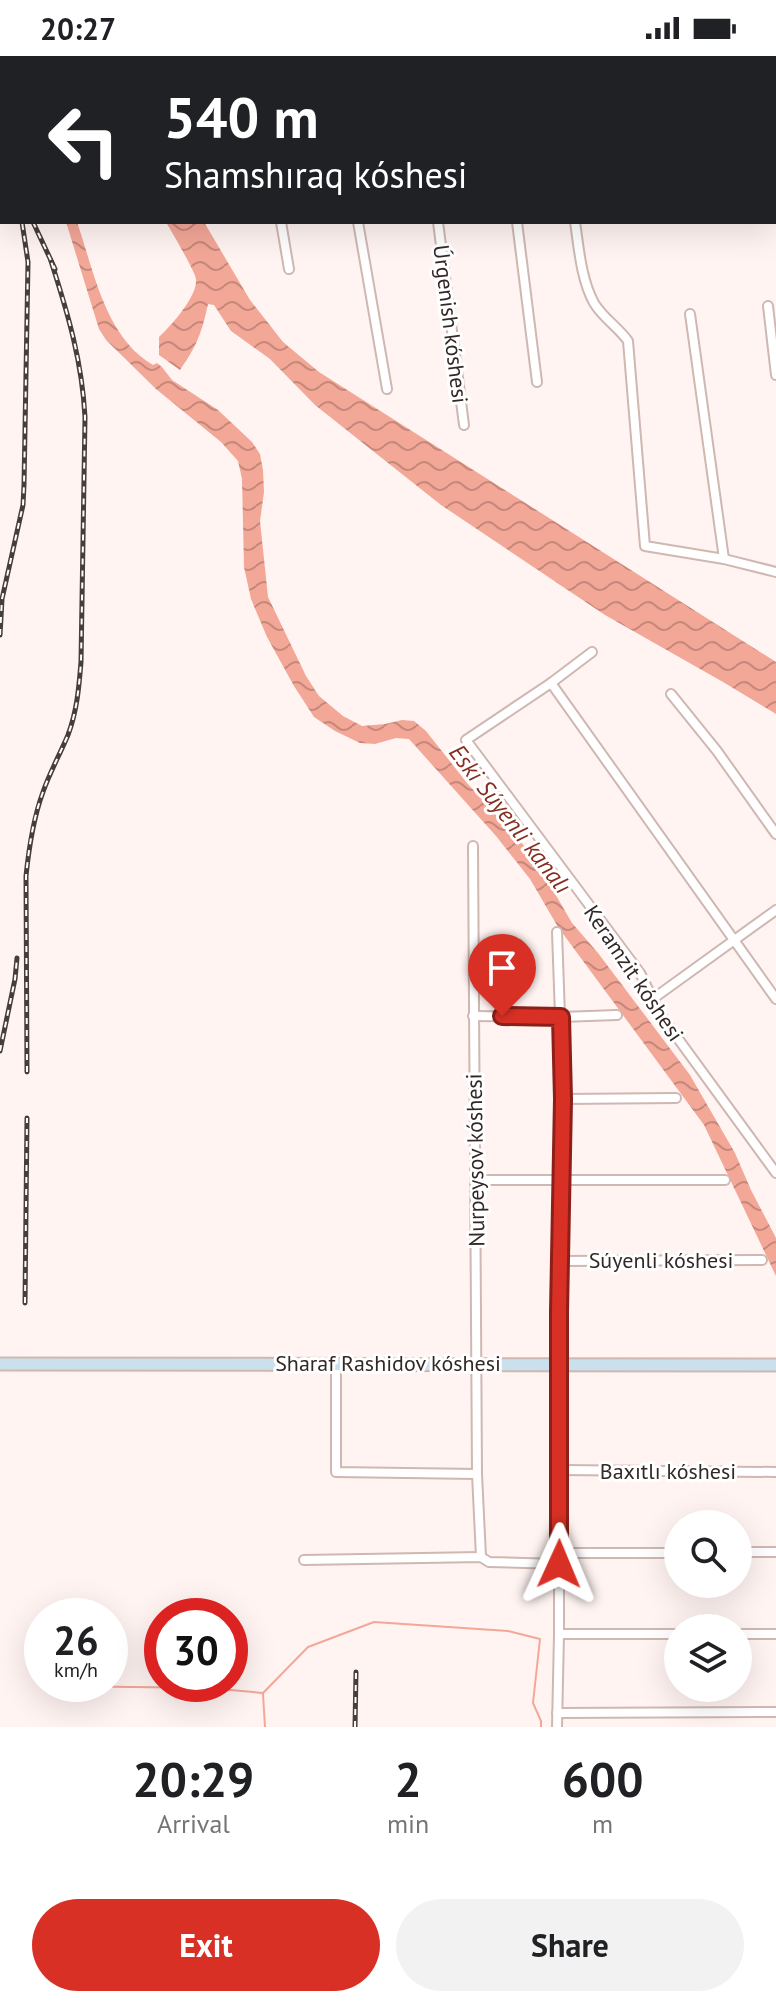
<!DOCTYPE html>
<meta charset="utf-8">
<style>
body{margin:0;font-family:"PT Sans",sans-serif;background:#f2f2f2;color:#202124;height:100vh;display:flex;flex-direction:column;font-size:30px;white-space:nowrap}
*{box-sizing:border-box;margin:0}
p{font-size:26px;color:#757577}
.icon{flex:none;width:44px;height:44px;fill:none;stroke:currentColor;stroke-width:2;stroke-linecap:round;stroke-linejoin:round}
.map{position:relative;height:1671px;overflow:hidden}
.panel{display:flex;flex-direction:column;background:#fff;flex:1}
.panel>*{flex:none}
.banner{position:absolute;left:0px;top:0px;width:776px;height:168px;box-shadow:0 8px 32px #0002;background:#202124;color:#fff;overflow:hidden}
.buttons{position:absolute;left:664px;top:1454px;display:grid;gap:16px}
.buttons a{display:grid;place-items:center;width:88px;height:88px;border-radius:50%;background:#fff;box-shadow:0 8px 32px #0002;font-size:40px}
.speed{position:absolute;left:24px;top:1542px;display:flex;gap:16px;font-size:40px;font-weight:700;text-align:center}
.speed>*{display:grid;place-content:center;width:104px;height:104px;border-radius:50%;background:#fff;box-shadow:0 8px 32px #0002;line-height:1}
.speed small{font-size:20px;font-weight:400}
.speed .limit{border:12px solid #d22;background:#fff;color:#111}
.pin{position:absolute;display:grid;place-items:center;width:68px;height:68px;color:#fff;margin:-82px -34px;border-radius:50% 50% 50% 0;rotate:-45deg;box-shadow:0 0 8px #0007}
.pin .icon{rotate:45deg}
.me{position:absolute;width:88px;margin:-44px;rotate:1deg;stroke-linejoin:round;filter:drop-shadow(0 0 6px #0008)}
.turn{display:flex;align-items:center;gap:28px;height:168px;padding:0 32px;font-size:36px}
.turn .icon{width:104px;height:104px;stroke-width:2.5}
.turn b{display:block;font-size:56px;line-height:68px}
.eta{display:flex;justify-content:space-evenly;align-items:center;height:136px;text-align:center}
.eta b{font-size:48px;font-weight:600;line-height:56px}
.primary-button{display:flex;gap:16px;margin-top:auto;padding:16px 32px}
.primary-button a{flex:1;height:92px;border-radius:48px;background:#d93025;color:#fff;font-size:32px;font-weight:600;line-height:92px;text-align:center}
.primary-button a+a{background:#f2f2f2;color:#202124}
.status{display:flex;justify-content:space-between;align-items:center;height:56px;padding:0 40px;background:#fff;direction:ltr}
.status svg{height:22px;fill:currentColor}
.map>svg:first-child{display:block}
</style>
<div class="status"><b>20:27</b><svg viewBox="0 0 49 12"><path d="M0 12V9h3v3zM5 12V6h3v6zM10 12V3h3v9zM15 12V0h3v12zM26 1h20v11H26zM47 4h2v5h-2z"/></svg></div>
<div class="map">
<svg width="776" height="1671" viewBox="0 0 776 1671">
<defs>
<pattern id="water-waves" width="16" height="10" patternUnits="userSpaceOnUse" patternTransform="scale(2)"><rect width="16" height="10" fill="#f3a797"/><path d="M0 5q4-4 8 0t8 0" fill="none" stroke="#c5887b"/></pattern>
</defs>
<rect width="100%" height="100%" fill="#fff4f2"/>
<g fill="url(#water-waves)">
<path d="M 66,166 L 77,166 C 94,215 105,281 153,309 L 157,307 L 162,311 L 172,324 L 218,354 L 252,386 L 260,398 L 263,414 L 264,436 L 260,465 L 268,541 L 306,620 L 319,640 L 343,660 L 362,670 L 385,668 L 402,664 L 414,665 L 426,675 L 467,727 L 527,793 L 550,829 L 572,867 L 598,897 L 690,1019 L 709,1052 L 735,1097 L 751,1134 L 776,1182 L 776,1220 L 704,1069 L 558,871 L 530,823 L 496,780 L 409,683 L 396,682 L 375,688 L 360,687 L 335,675 L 314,661 L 294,630 L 267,581 L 251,543 L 244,511 L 242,423 L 238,405 L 221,386 L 156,333 L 106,284 L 99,273 Z"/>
<path d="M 166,166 L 204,166 L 250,244 L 283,286 L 319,316 L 776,606 L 776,658 L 723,626 L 605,559 L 441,449 L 315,349 L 270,303 L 231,275 L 214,249 L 208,248 C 202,276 197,290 180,314 L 159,299 L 159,281 C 171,270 198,240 196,223 C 195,215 171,175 166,166 Z"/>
</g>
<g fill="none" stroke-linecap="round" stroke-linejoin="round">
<g stroke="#f3a797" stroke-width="2">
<path d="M 0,6 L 2,10"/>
<path d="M 55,1628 L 56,1630 L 208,1632 L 263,1637 L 308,1591 L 374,1566 L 508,1575 L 540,1583 L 533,1647 L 541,1665 L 541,1671"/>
<path d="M 263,1638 L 265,1671"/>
</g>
<g stroke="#cfb7b2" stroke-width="12">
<g id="street">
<path d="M 348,0 L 349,2"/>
<path d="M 495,0 L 495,2"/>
<path d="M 552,0 L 553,2"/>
<path d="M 774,41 L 776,41"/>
<path d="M 774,121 L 776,120"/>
<path d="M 281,166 L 289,213"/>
<path d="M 358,166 L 387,333"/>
<path d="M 438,166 L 464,369"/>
<path d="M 517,166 L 537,326"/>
<path d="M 575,166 C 579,193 581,223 594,247 C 603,262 618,271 628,285 L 645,490 L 724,503 L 776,516"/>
<path d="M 768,250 L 776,319"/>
<path d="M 690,258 L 724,503"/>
<path d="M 592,596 L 551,627 L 466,684 L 640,917 L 660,958 L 776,1117"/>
<path d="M 551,627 L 776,943"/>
<path d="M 671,638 L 717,695 L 776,778"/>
<path d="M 473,790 L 477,1418 L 481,1501"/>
<path d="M 557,876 L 563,1043 L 559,1307 L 559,1578 L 557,1671"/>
<path d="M 654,942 L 776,854"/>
<path d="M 473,960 L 561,961 L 617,959"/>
<path d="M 563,1043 L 676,1042"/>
<path d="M 476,1124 L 725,1124"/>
<path d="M 560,1205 L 762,1204"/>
<path d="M 336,1307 L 336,1416 L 477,1418"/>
<path d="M 560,1414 L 776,1416"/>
<path d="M 738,1496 L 776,1496"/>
<path d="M 559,1497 L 678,1497"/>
<path d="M 304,1504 L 481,1501 L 489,1506 L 559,1508"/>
<path d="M 559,1578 L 678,1578"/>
<path d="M 738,1578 L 776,1578"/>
<path d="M 557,1657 L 776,1656"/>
</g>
</g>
<g stroke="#cfb7b2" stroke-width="15">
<path id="secondary" d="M 0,1308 L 776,1309"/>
</g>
<g stroke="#44718a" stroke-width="16">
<g id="primary">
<path d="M 457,2 L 471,0"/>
<path d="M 0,160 L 2,159"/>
</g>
</g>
<use href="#street" stroke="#fff" stroke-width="8"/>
<use href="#secondary" stroke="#cae0ec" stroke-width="11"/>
<use href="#primary" stroke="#95c1d9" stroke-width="12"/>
<g stroke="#473e3c" stroke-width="5">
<g id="rail">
<path d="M 0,98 L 2,102"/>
<path d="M 33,166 L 55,213"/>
<path d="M 0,579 L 2,543 L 23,449 L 24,429 L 28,206 L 22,166"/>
<path d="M 0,995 L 15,923 L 17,902"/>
<path d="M 27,1016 L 26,820 C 29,791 33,763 43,736 C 50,716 60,698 68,679 C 77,655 79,631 81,606 L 85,361 C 82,305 68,258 51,205"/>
<path d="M 25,1247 L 27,1062"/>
<path d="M 355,1671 L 356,1616"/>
</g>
</g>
<use href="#rail" stroke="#fff" stroke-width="2" stroke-dasharray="6" stroke-linecap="butt"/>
</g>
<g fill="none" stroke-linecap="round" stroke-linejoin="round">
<g stroke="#8d1f18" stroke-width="20">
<path id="route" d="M 502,960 L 561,961 L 563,1043 L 559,1256 L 559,1508"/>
</g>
<use href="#route" stroke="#d93025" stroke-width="14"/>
</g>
<g text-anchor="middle" stroke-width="6" stroke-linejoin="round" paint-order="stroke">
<g font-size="22" fill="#322927" stroke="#fff">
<text transform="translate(451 268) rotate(83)" y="8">Úrgenish kóshesi</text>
<text transform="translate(634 917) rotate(56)" y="8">Keramzit kóshesi</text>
<text transform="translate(475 1104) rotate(-91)" y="8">Nurpeysov kóshesi</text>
<text x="661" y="1212">Súyenli kóshesi</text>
<text x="388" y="1315">Sharaf Rashidov kóshesi</text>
<text x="668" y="1423">Baxıtlı kóshesi</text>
</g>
<g font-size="24" font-style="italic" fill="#862e1f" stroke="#fff">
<text transform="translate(510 763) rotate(52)" y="8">Eski Súyenli kanalı</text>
</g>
</g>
</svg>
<div class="buttons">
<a><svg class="icon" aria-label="search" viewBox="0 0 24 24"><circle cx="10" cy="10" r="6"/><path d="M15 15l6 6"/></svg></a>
<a><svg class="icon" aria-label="layers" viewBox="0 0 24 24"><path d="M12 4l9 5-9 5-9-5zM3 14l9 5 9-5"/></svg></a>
</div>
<div class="speed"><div>26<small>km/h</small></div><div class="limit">30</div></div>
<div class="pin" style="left:502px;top:960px;background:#d93025"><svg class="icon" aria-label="arrive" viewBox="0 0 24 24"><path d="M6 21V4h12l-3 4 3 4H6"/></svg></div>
<svg class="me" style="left:559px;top:1508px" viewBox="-20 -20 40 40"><path d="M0-17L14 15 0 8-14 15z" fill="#d93025" stroke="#fff" stroke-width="4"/></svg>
<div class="banner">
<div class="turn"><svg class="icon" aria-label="left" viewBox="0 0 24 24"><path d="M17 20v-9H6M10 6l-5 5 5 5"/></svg><div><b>540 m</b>Shamshıraq kóshesi</div></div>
</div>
</div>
<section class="panel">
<div class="eta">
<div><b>20:29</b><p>Arrival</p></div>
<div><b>2</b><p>min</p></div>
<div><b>600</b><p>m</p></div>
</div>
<div class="primary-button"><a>Exit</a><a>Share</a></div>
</section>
